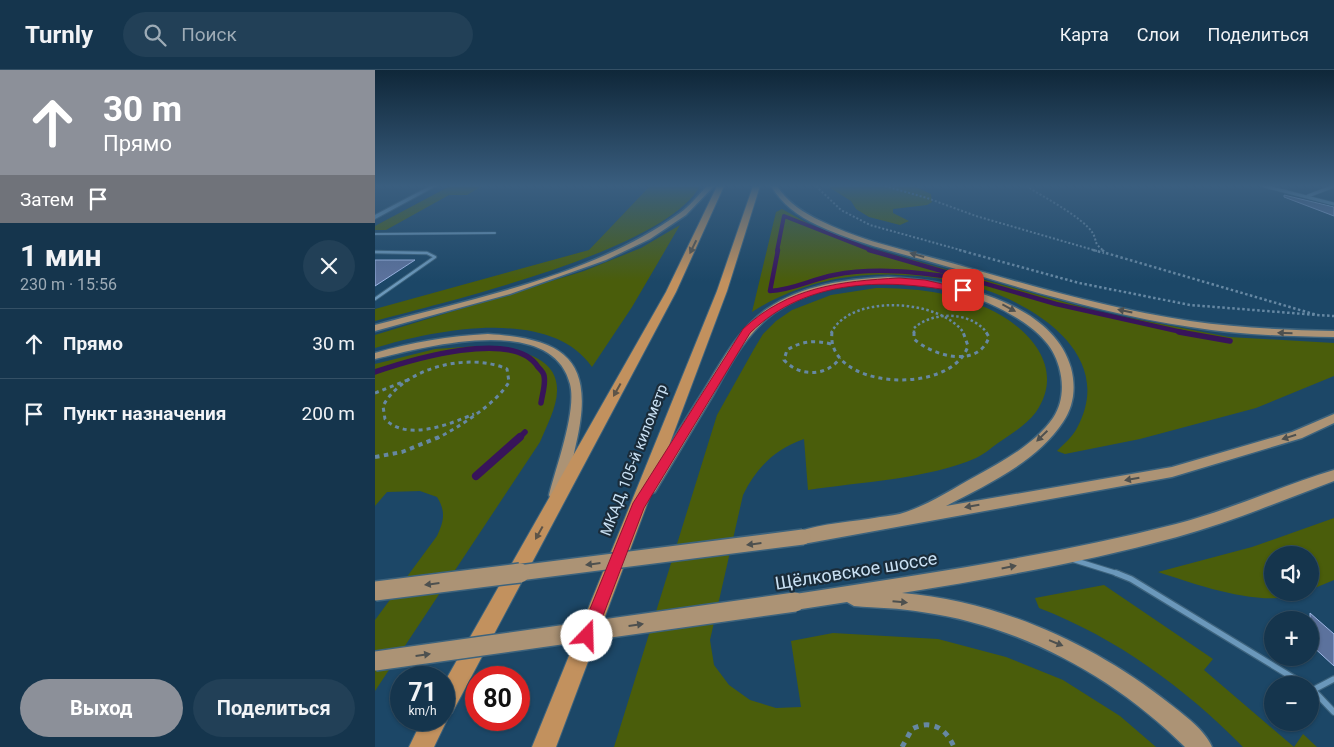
<!DOCTYPE html>
<html lang="ru">
<meta charset="utf-8">
<style>
body{margin:0;font-family:Roboto,sans-serif;background:#224057;color:#f1f3f6;height:100vh;display:flex;flex-direction:column;font-size:19px;white-space:nowrap}
*{box-sizing:border-box;margin:0}
p{font-size:16px;color:#9dabb6}
.icon{flex:none;width:28px;height:28px;fill:none;stroke:currentColor;stroke-width:2;stroke-linecap:round;stroke-linejoin:round}
.map{position:relative;flex:1;overflow:hidden}
.sheet{display:flex;flex-direction:column;background:#15354d;width:375px}
.sheet>*{flex:none}
.top-card{background:#8c9099;color:#fff;overflow:hidden}
.fabs{position:absolute;left:889px;top:476px;display:grid;gap:10px}
.fabs a{display:grid;place-items:center;width:55px;height:55px;border-radius:50%;background:#15354d;box-shadow:0 1px 4px #0004,0 0 0 1px #345065;font-size:25px}
.speed{position:absolute;left:15px;top:596px;display:flex;gap:10px;font-size:25px;font-weight:700;text-align:center}
.speed>*{display:grid;place-content:center;width:65px;height:65px;border-radius:50%;background:#15354d;box-shadow:0 1px 4px #0004,0 0 0 1px #345065;line-height:1}
.speed small{font-size:12px;font-weight:400}
.speed .limit{border:8px solid #d22;background:#fff;color:#111}
.pin{position:absolute;display:grid;place-items:center;width:42px;height:42px;color:#fff;margin:-21px;border-radius:10px;box-shadow:0 2px 8px #0006}
.me{position:absolute;width:55px;margin:-28px;rotate:21deg;stroke-linejoin:round;filter:drop-shadow(0 0 4px #0008)}
.turn{display:flex;align-items:center;gap:18px;height:105px;padding:0 20px;font-size:22px}
.turn .icon{width:65px;height:65px;stroke-width:2.5}
.turn b{display:block;font-size:35px;line-height:42px}
.then{display:flex;align-items:center;height:48px;padding:0 20px;background:#0003;gap:10px;font-size:19px}
.round{display:grid;place-items:center;flex:none;width:52px;height:52px;border-radius:26px;background:#224057}
.head{display:flex;align-items:center;justify-content:space-between;height:85px;padding:0 20px}
h1{font-size:30px;font-weight:700;line-height:38px}
.cta{display:flex;gap:10px;margin-top:auto;padding:10px 20px}
.cta a{flex:1;height:58px;border-radius:30px;background:#8c9099;color:#fff;font-size:20px;font-weight:700;line-height:58px;text-align:center}
.cta a+a{background:#224057;color:#f1f3f6}
ul{padding:0;list-style:none}
li{display:flex;align-items:center;gap:15px;height:70px;padding:0 20px;border-top:1px solid #345065}
li div{flex:1}
li b{display:block;font-size:19px}
li em{font-style:normal}
header{display:flex;align-items:center;gap:30px;box-sizing:border-box;height:70px;padding:0 25px;background:#15354d;border-bottom:1px solid #345065}
header strong{font-size:24px}
nav{display:flex;gap:28px;margin-inline-start:auto;font-size:18px}
.search{width:350px;height:45px;background:#224057;display:flex;align-items:center;gap:12px;box-sizing:border-box;padding:0 18px;border-radius:28px;color:#9dabb6;font-size:19px}
main{display:flex;flex:1;min-height:0}
.map>svg:first-child{display:block}
</style>
<header>
<strong>Turnly</strong>
<div class="search"><svg class="icon" aria-label="search" viewBox="0 0 24 24"><circle cx="10" cy="10" r="6"/><path d="M15 15l6 6"/></svg>Поиск</div>
<nav><a>Карта</a><a>Слои</a><a>Поделиться</a></nav>
</header>
<main>
<section class="sheet">
<div class="top-card">
<div class="turn"><svg class="icon" aria-label="ahead" viewBox="0 0 24 24"><path d="M12 20V5M6 11l6-6 6 6"/></svg><div><b>30 m</b>Прямо</div></div>
<div class="then">Затем<svg class="icon" aria-label="arrive" viewBox="0 0 24 24"><path d="M6 21V4h12l-3 4 3 4H6"/></svg></div>
</div>
<div class="head"><div><h1>1 мин</h1><p>230 m · 15:56</p></div><a class="round"><svg class="icon" aria-label="close" viewBox="0 0 24 24"><path d="M6 6l12 12M18 6L6 18"/></svg></a></div>
<ul>
<li><svg class="icon" aria-label="ahead" viewBox="0 0 24 24"><path d="M12 20V5M6 11l6-6 6 6"/></svg><div><b>Прямо</b></div><em>30 m</em></li>
<li><svg class="icon" aria-label="arrive" viewBox="0 0 24 24"><path d="M6 21V4h12l-3 4 3 4H6"/></svg><div><b>Пункт назначения</b></div><em>200 m</em></li>
</ul>
<div class="cta"><a>Выход</a><a>Поделиться</a></div>
</section>
<div class="map">
<svg width="959" height="677" viewBox="0 0 959 677">
<rect width="100%" height="100%" fill="#1c4767"/>
<g fill="#4a5d0b">
<path d="M 75,116 L 107,116 L 92,125 L 74,125 L 11,160 L 0,160 L 0,156 Z"/>
<path d="M 275,116 L 325,116 C 289,181 73,231 0,251 L 0,239 L 214,180 Z"/>
<path d="M 452,116 L 539,116 L 556,124 L 557,132 L 552,135 L 518,139 L 518,143 L 534,151 L 525,155 L 494,147 L 481,139 L 476,131 Z"/>
<path d="M 407,139 L 443,159 L 487,176 L 729,243 L 854,267 L 959,273 L 959,306 L 881,338 L 765,369 L 690,384 L 682,381 C 689,374 698,366 702,358 C 740,288 666,238 608,219 C 582,210 554,206 526,205 C 473,202 421,214 377,242 L 401,142 Z"/>
<path d="M 305,155 L 257,237 L 217,297 C 175,236 60,260 0,278 L 0,265 L 209,201 L 266,178 Z"/>
<path d="M 501,218 C 539,218 577,222 612,238 C 652,256 692,297 661,342 C 652,354 638,363 626,371 C 618,376 610,384 601,388 C 554,409 484,412 433,420 L 429,369 C 399,380 382,397 368,425 L 335,570 L 339,595 L 354,615 L 375,630 L 401,638 L 426,637 L 416,571 L 458,563 L 563,569 L 631,587 L 688,610 L 745,646 L 781,677 L 239,677 L 342,345 L 379,279 L 388,264 L 401,251 L 417,240 L 456,225 Z"/>
<path d="M 103,276 C 130,277 184,282 182,321 C 182,337 171,357 165,372 L 0,621 L 0,550 L 62,466 C 69,451 71,441 62,427 L 45,421 L 12,422 L 0,436 L 0,294 L 60,279 Z"/>
<path d="M 959,448 L 959,510 L 935,520 L 935,485 L 898,485 L 898,522 L 929,523 C 888,539 823,515 783,502 L 877,477 Z"/>
<path d="M 729,515 L 838,589 L 829,600 L 919,677 L 928,664 L 942,677 L 868,677 C 810,618 742,568 664,538 L 660,528 Z"/>
</g>
<g fill="none" stroke-linecap="round" stroke-linejoin="round">
<path stroke="#38145a" stroke-width="4" d="M 402,181 L 409,146 L 498,181"/>
<g stroke="#38145a" stroke-width="4.5">
<path d="M 403,180 L 395,221 C 418,220 437,209 459,205 C 500,197 542,202 583,208"/>
<path d="M 494,180 L 681,234 L 811,263"/>
</g>
<g stroke="#38145a" stroke-width="5.5">
<path d="M 804,262 L 855,271"/>
<path d="M 0,302 C 35,290 139,258 163,297 C 165,299 169,303 169,306 C 171,314 167,325 166,333"/>
<path d="M 143,369 L 150,362"/>
</g>
<path stroke="#38145a" stroke-width="8" d="M 101,406 L 145,367"/>
</g>
<g fill="#5c729d" stroke="#9fb7e5">
<path d="M 909,125 L 959,137 L 959,146 L 909,127 Z"/>
<path d="M 0,190 L 40,190 L 0,216 Z"/>
<path d="M 935,543 L 959,564 L 959,596 L 935,574 Z"/>
</g>
<g fill="none" stroke-linecap="round" stroke-linejoin="round">
<g stroke="#3d637d" stroke-width="3">
<path id="service-far3" d="M 0,164 L 120,163"/>
</g>
<g stroke="#3d637d" stroke-width="4.5">
<path id="service-far2" d="M 0,182 L 52,183 L 60,187 L 0,229"/>
</g>
<g stroke="#3d637d" stroke-width="7">
<path id="service-far1" d="M 699,490 L 744,504"/>
</g>
<g stroke="#3d637d" stroke-width="8">
<g id="service">
<path d="M 741,503 L 756,509 L 930,615"/>
<path d="M 935,618 L 938,620 L 959,609"/>
<path d="M 938,620 L 959,642"/>
</g>
</g>
<g stroke="#3d637d" stroke-width="4.5">
<g id="minor">
<path d="M 889,116 L 959,134"/>
<path d="M 933,126 L 959,116"/>
</g>
</g>
<g stroke="#3d637d" stroke-width="2">
<path id="tertiary" d="M 55,116 L 61,116 L 0,149 L 0,145 Z"/>
</g>
<g stroke="#3d637d" stroke-width="3">
<g id="primary">
<path d="M 332,116 L 339,116 L 311,145 L 275,169 L 231,190 L 135,224 L 0,261 L 0,255 C 103,227 217,206 305,143 C 315,136 323,125 332,116 Z"/>
<path d="M 396,116 L 402,116 C 413,133 429,143 446,151 C 488,172 535,181 580,194 C 657,216 735,239 815,251 C 863,258 911,260 959,261 L 959,267 C 911,266 864,265 816,257 C 734,245 654,220 574,197 C 530,184 484,175 442,155 C 423,146 407,134 396,116 Z"/>
<path d="M 513,207 C 572,210 677,230 696,298 C 701,317 699,336 688,352 C 662,392 611,415 571,436 L 797,397 L 917,362 L 959,344 L 959,353 L 927,368 L 797,407 L 428,474 L 422,472 L 420,467 L 422,462 C 448,453 478,452 505,447 C 513,446 523,445 531,442 C 555,434 579,418 601,406 C 628,391 660,374 678,348 C 688,333 689,314 684,297 C 678,274 661,260 642,248 C 575,206 467,196 399,243 C 370,264 354,297 337,327 C 318,359 299,390 280,422 L 275,424 L 270,422 L 268,418 L 270,414 C 289,384 308,353 327,323 C 346,293 362,260 392,239 C 427,215 471,209 513,207 Z"/>
<path d="M 113,264 C 193,269 220,292 201,374 C 197,391 195,413 186,429 L 181,431 L 176,429 L 174,425 C 181,397 202,341 195,314 C 177,242 49,277 0,289 L 0,283 C 37,272 74,266 113,264 Z"/>
<path d="M 959,400 L 959,411 C 907,431 855,452 802,467 C 711,492 619,508 527,523 C 624,531 719,574 795,634 C 809,645 830,660 837,677 L 810,677 C 739,607 647,556 547,542 C 525,538 502,538 479,536 L 472,532 L 420,540 L 414,538 L 411,532 L 414,526 L 420,524 C 548,504 676,486 801,454 C 855,440 906,416 959,400 Z"/>
</g>
</g>
<g stroke="#3d637d" stroke-width="2">
<g id="trunk">
<path d="M 342,116 L 349,116 L 301,222 L 77,643 L 70,646 L 72,650 L 59,677 L 34,677 L 47,650 L 69,650 L 69,613 L 291,222 Z"/>
<path d="M 378,116 L 385,116 L 352,221 L 181,677 L 157,677 L 342,221 Z"/>
</g>
</g>
<g stroke="#6688a3" stroke-width="2" stroke-dasharray="2 2" stroke-linecap="butt">
<path d="M 441,116 L 466,140 L 495,155 L 589,181"/>
<path d="M 510,116 L 552,128 L 601,146 L 722,181"/>
<path d="M 651,116 C 667,126 707,147 717,162 C 723,171 717,172 729,181"/>
</g>
<g stroke="#6688a3" stroke-width="2.5" stroke-dasharray="2.5 2.5" stroke-linecap="butt">
<path d="M 584,180 L 704,213 L 815,235 L 942,245"/>
<path d="M 718,180 L 729,183"/>
<path d="M 727,180 L 731,183 L 942,245 L 959,246"/>
<path d="M 456,263 C 476,223 565,229 589,263"/>
<path d="M 539,263 L 539,258 C 558,241 596,241 612,263"/>
</g>
<g stroke="#6688a3" stroke-width="3" stroke-dasharray="4 4" stroke-linecap="butt">
<path d="M 457,262 C 450,319 576,327 593,276 L 588,262"/>
<path d="M 539,262 L 539,269 C 558,286 603,299 614,267 L 611,262"/>
<path d="M 456,274 C 440,270 426,271 412,280 L 409,290 C 424,307 452,307 465,288"/>
<path d="M 0,323 L 35,309"/>
<path d="M 61,369 C 84,357 121,334 134,312 L 132,299 C 94,282 29,297 8,336 L 10,349 C 32,372 75,354 99,344"/>
</g>
<path stroke="#6688a3" stroke-width="4" stroke-dasharray="4.5 4.5" stroke-linecap="butt" d="M 0,387 L 27,382 L 64,367"/>
<path stroke="#6688a3" stroke-width="5" stroke-dasharray="5.5 5.5" stroke-linecap="butt" d="M 527,677 L 537,659 C 556,649 571,658 579,677"/>
<use href="#service-far3" stroke="#6b98bb" stroke-width="2"/>
<use href="#service-far2" stroke="#6b98bb" stroke-width="2.5"/>
<use href="#service-far1" stroke="#6b98bb" stroke-width="4.5"/>
<use href="#service" stroke="#6b98bb" stroke-width="5.5"/>
<use href="#minor" stroke="#6b98bb" stroke-width="3"/>
<use href="#tertiary" fill="#6b98bb" fill-rule="evenodd"/>
<use href="#primary" fill="#ac9375" fill-rule="evenodd"/>
<use href="#trunk" fill="#c2915e" fill-rule="evenodd"/>
<g stroke="#3d637d" stroke-width="18" stroke-linecap="butt">
<path id="primary-bridge-far1" d="M 136,504 L 428,467"/>
</g>
<g stroke="#3d637d" stroke-width="22" stroke-linecap="butt">
<g id="primary-bridge">
<path d="M 0,521 L 145,503"/>
<path d="M 0,591 L 420,532"/>
</g>
</g>
<use href="#primary-bridge-far1" stroke="#ac9375" stroke-width="15"/>
<use href="#primary-bridge" stroke="#ac9375" stroke-width="19"/>
</g>
<defs><path id="oneway-solid" d="M-6-.8H1V-3.2L6.5 0L1 3.2V.8H-6Z" transform="scale(1.25)"/></defs>
<g fill="#5d5448">
<use href="#oneway-solid" transform="translate(318 177) rotate(116)"/>
<use href="#oneway-solid" transform="translate(242 320) rotate(119)"/>
<use href="#oneway-solid" transform="translate(164 463) rotate(119)"/>
</g>
<g fill="#4d504f">
<use href="#oneway-solid" transform="translate(542 185) rotate(-164)"/>
<use href="#oneway-solid" transform="translate(634 238) rotate(28)"/>
<use href="#oneway-solid" transform="translate(750 241) rotate(-168)"/>
<use href="#oneway-solid" transform="translate(910 263) rotate(-178)"/>
<use href="#oneway-solid" transform="translate(667 366) rotate(136)"/>
<use href="#oneway-solid" transform="translate(914 367) rotate(162)"/>
<use href="#oneway-solid" transform="translate(757 409) rotate(170)"/>
<use href="#oneway-solid" transform="translate(597 436) rotate(170)"/>
<use href="#oneway-solid" transform="translate(379 474) rotate(173)"/>
<use href="#oneway-solid" transform="translate(218 494) rotate(173)"/>
<use href="#oneway-solid" transform="translate(634 497) rotate(-11)"/>
<use href="#oneway-solid" transform="translate(57 514) rotate(173)"/>
<use href="#oneway-solid" transform="translate(525 532) rotate(5)"/>
<use href="#oneway-solid" transform="translate(261 555) rotate(-8)"/>
<use href="#oneway-solid" transform="translate(681 573) rotate(22)"/>
<use href="#oneway-solid" transform="translate(48 585) rotate(-8)"/>
</g>
<linearGradient id="sky" x2="0" y2="1"><stop stop-color="#0f2739"/><stop offset="0.55" stop-color="#3a5e7f"/><stop offset="1" stop-color="#3a5e7f" stop-opacity="0"/></linearGradient>
<rect width="959" height="211" fill="url(#sky)"/>
<path fill="#e11d48" stroke="#92132f" d="M 524,208 L 550,210 L 593,220 L 588,223 C 515,208 432,207 375,263 L 269,438 L 218,572 L 212,575 L 206,572 L 204,566 L 258,433 L 368,259 C 413,217 466,211 524,208 Z"/>
<g text-anchor="middle" stroke-width="4.5" stroke-linejoin="round" paint-order="stroke">
<g font-size="15" fill="#cae1f4" stroke="#1a2c3a">
<text transform="translate(259 390) rotate(-69)" y="5">МКАД, 105-й километр</text>
</g>
<g font-size="18" fill="#cae1f4" stroke="#1a2c3a">
<text transform="translate(481 501) rotate(-9)" y="6">Щёлковское шоссе</text>
</g>
</g>
</svg>
<div class="fabs">
<a><svg class="icon" aria-label="sound" viewBox="0 0 24 24"><path d="M4 9h4l5-4v14l-5-4H4zM17 9q2 3 0 6"/></svg></a>
<a>+</a>
<a>−</a>
</div>
<div class="speed"><div>71<small>km/h</small></div><div class="limit">80</div></div>
<div class="pin" style="left:588px;top:220px;background:#d93025"><svg class="icon" aria-label="arrive" viewBox="0 0 24 24"><path d="M6 21V4h12l-3 4 3 4H6"/></svg></div>
<svg class="me" style="left:212px;top:566px" viewBox="-20 -20 40 40"><circle r="19" fill="#fff"/><path d="M0-13L10 11 0 6-10 11z" fill="#e11d48"/></svg>
</div>
</main>
